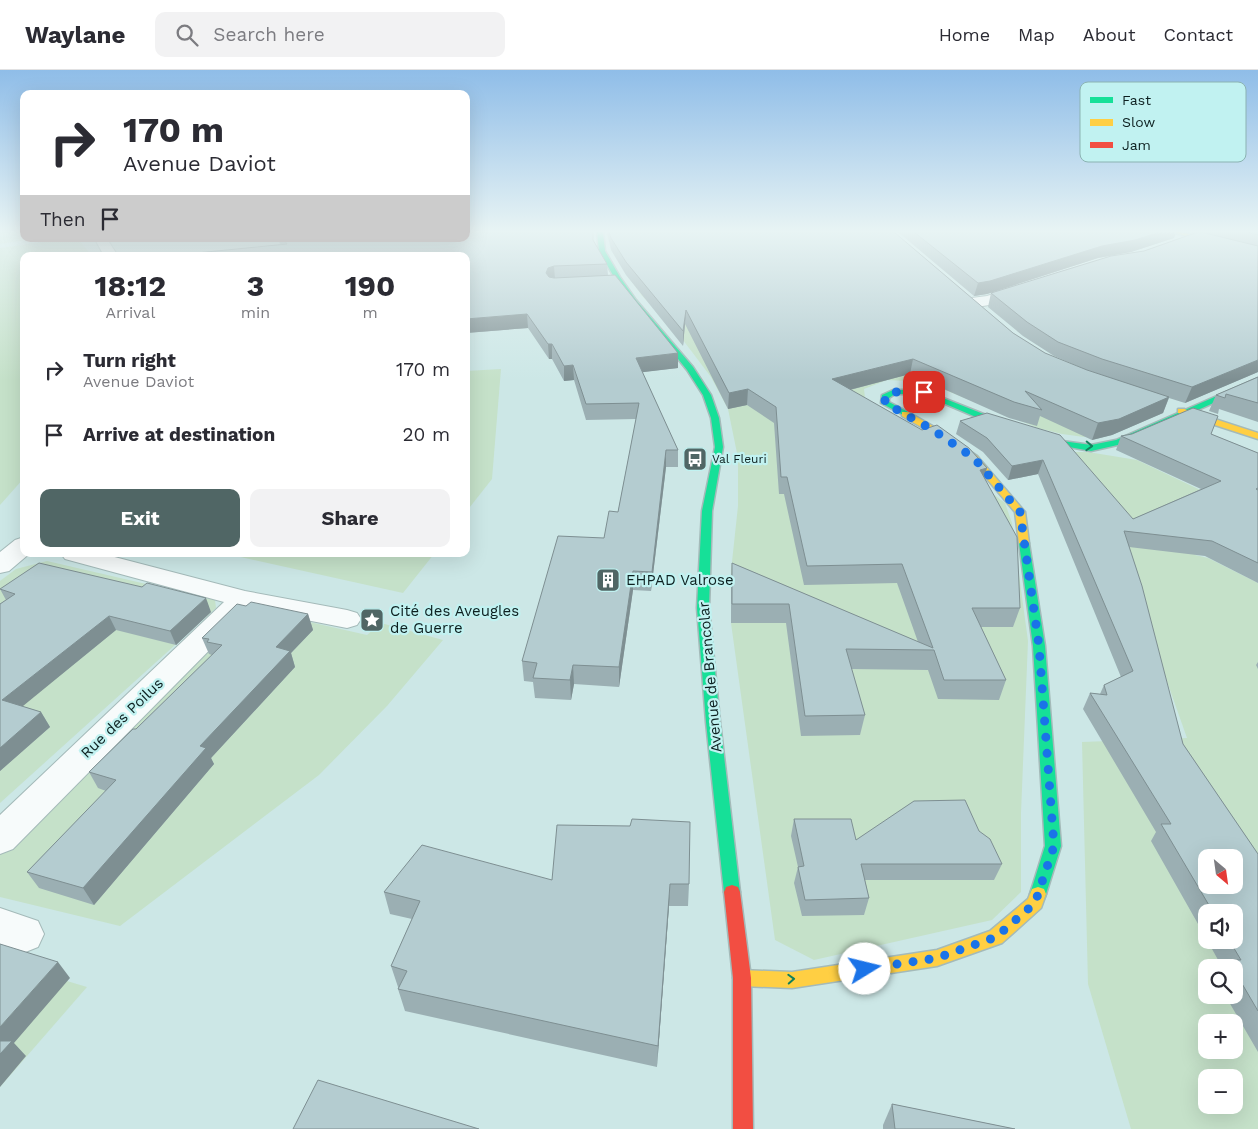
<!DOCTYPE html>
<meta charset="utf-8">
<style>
body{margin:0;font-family:"Work Sans",sans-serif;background:#f2f2f3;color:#2b2b33;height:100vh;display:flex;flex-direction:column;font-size:19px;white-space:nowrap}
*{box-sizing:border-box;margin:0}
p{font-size:16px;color:#7c7c81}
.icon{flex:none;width:28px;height:28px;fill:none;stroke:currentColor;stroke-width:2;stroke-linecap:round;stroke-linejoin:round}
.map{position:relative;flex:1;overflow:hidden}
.sheet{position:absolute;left:20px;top:182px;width:450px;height:305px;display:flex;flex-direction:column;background:#fff;border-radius:10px;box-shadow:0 5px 20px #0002}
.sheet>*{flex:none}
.top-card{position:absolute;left:20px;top:20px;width:450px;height:152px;border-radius:10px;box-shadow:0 5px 20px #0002;background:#fff;color:#2b2b33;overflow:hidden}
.needle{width:32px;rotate:151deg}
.tools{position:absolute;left:1198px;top:779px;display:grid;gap:10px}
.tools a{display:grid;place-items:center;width:45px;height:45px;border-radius:10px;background:#fff;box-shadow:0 5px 20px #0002;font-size:25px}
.pin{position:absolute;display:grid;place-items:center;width:42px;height:42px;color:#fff;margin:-21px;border-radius:10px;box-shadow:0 2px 8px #0006}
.me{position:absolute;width:55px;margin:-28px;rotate:81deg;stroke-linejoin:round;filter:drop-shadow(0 0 4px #0008)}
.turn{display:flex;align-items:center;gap:18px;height:105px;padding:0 20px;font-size:22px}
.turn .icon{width:65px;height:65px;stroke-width:2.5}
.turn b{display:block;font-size:35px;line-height:42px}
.then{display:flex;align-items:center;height:48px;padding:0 20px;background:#0003;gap:10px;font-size:19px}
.eta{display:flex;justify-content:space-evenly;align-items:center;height:85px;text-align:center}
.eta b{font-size:30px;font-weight:700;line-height:35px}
.action{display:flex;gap:10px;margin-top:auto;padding:10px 20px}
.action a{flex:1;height:58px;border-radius:10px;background:#506665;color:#fff;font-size:20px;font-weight:700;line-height:58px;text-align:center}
.action a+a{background:#f2f2f3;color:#2b2b33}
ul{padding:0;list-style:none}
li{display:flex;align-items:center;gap:15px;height:65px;padding:0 20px}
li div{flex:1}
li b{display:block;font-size:19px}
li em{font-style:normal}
header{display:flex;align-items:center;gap:30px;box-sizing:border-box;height:70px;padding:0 25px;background:#fff;border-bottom:1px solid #e1e1e2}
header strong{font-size:24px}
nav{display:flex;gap:28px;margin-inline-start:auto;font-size:18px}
.search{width:350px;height:45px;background:#f2f2f3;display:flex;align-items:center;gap:12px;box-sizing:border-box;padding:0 18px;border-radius:10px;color:#7c7c81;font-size:19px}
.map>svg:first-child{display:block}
</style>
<header>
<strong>Waylane</strong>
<div class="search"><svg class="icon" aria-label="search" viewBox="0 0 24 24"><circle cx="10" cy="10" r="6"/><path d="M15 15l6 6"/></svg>Search here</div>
<nav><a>Home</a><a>Map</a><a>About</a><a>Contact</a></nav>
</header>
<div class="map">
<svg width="1258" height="1059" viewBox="0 0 1258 1059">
<rect width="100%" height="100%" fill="#cce7e6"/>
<g fill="#c5e1c9" fill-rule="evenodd">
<path d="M 0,162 L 24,162 L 24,169 L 31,169 L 0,174 Z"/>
<path d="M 607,162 L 664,162 L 1096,365 L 1084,367 L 1062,364 L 1038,358 L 945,320 L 907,311 L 887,310 L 864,319 L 865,328 L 1005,433 L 1012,453 L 1028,571 L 1021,743 L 1021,822 L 992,850 L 814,890 L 775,870 L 731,553 L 731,501 L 738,436 L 738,388 L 728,339 L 711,307 L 670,253 L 642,226 L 632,212 L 607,167 Z"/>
<path d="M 65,169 L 78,169 L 92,186 L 24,186 L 24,408 L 0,435 L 0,178 Z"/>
<path d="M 501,299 L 492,409 L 466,442 L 466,301 Z"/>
<path d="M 1043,382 L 1088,382 L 1137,390 L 1213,426 L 1195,485 L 1208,488 L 1258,513 L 1258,1059 L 1131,1059 L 1088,914 L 1082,672 L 1187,668 L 1122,484 ZM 1206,788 L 1234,788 L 1234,815 L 1206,815 ZM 1206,842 L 1234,842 L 1234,870 L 1206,870 ZM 1206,898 L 1234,898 L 1234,925 L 1206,925 ZM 1206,952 L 1234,952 L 1234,980 L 1206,980 ZM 1206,1008 L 1234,1008 L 1234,1035 L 1206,1035 Z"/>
<path d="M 227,484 L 434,484 L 403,523 Z"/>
<path d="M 47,491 L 215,530 L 216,538 L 0,733 L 0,511 L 16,499 Z"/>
<path d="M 261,541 L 367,565 L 381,553 L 443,570 L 387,636 L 319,705 L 120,856 L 0,827 L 0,782 L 246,546 Z"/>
<path d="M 0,891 L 87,917 L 0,1017 Z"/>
</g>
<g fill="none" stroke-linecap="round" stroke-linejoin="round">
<g stroke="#a4bab9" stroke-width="2">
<g id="street">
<path d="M 95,169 L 107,169 L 118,186 L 104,186 Z"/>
<path d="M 1025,214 L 1030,215 L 1032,218 L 1030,221 C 1010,228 985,241 964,235 L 961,232 L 964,229 L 987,226 Z"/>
<path d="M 24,467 L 24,484 L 29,484 L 9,501 L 0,503 L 0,482 L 15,470 Z"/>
<path d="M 61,484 L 103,484 L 245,521 L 347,540 L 357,543 L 361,549 L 357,555 L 347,558 L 250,539 L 13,779 L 0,784 L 0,745 L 224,532 L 65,489 Z"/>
<path d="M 0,838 L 38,851 L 44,864 L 38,877 L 23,883 L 0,876 Z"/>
</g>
</g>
<g stroke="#a4bab9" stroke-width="3">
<g id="fast">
<path d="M 597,162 L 603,162 L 605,181 L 620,207 L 636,230 L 693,297 L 711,325 L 719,348 L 723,377 L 712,441 L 709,538 L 720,652 L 740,822 L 738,827 L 732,829 L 726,827 L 724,822 L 706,652 L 697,538 L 702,441 L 715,377 L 711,348 L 703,325 L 687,300 L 632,232 L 614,207 L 599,181 Z"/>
<path d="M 1258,308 L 1258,313 L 1122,374 L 1091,381 L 1058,375 L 990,353 L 922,324 L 895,324 L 889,328 L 889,332 L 908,342 L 908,346 L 905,346 L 881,333 L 882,325 L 893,320 L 923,320 L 996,349 L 1062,371 L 1091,375 L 1116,370 Z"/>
<path d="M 1024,470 L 1029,473 L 1045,576 L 1061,776 L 1046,824 L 1044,829 L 1038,831 L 1032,829 L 1030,824 L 1045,776 L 1033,576 L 1019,473 Z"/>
</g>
</g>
<g stroke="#a4bab9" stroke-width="3">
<g id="slow">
<path d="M 1172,162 L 1181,162 L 1258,182 L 1258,186 Z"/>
<path d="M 1178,339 L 1184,339 L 1258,363 L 1258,369 L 1178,343 Z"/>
<path d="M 902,342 L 908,342 L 936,358 L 977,386 L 1025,442 L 1029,473 L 1028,475 L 1024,476 L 1019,473 L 1015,442 L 971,390 L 930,362 L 902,346 Z"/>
<path d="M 1038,817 L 1044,819 L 1046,824 L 1041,838 L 1002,873 L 937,896 L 792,918 L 742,916 L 736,914 L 733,908 L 736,902 L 742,900 L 792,902 L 937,880 L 990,861 L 1028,829 L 1032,819 Z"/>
</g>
</g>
<g stroke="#a4bab9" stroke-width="3">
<path id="jam" d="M 732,815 L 738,817 L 740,822 L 751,908 L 753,1059 L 733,1059 L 733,908 L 724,822 L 726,817 Z"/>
</g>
<use href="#street" fill="#f7fbfb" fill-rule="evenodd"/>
<use href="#fast" fill="#16e098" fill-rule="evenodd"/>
<use href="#slow" fill="#ffcf43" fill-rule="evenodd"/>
<use href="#jam" fill="#f24e42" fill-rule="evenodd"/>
</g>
<g fill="#9bafb3">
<path d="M 607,162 L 894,162 L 1013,263 L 1045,283 L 1091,302 L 1054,286 L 1023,266 L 988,237 L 991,223 L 1144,181 L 1197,162 L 1258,162 L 1258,302 L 1185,333 L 1169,328 L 1163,343 L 1112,365 L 1092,370 L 1040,346 L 1037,356 L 1009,348 L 910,304 L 850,320 L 985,408 L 1020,538 L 1013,557 L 981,557 L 1006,610 L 999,630 L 938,629 L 928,600 L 851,599 L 865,645 L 860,665 L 801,666 L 786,553 L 731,553 L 731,512 L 732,493 L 918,572 L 897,513 L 804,515 L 784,424 L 779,424 L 774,353 L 747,335 L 728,339 L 685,254 L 683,276 L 626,205 L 611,180 Z"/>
<path d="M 898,162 L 1176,162 L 1174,168 L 1131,182 L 1098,188 L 987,224 L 974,226 Z"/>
<path d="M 277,169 L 466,169 L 593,170 L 607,194 L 608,205 L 678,298 L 642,302 L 678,380 L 678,397 L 666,397 L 651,521 L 633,520 L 619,617 L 574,614 L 571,630 L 535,628 L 533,612 L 524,611 L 522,591 L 604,468 L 618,442 L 636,349 L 586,350 L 574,310 L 564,311 L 552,289 L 549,289 L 528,258 L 466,263 L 466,186 L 281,175 Z"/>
<path d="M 1258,307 L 1258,352 L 1219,339 L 1218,344 L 1209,341 L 1216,325 Z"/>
<path d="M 987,343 L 1133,449 L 1201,419 L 1116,380 L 1121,366 L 1211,364 L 1258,383 L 1258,513 L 1205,486 L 1129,477 L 1183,674 L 1258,784 L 1258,982 L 1225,925 L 1234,925 L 1234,898 L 1222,898 L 1222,897 L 1207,870 L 1234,870 L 1234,842 L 1206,842 L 1206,868 L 1151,771 L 1156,762 L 1083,639 L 1090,623 L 1100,624 L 1104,615 L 1121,607 L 1038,404 L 1008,410 L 983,382 L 956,364 L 960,351 Z"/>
<path d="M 0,519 L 211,542 L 176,575 L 116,560 L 22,636 L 41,642 L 50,657 L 0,701 L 0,534 L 6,530 Z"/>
<path d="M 246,536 L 308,544 L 313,560 L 291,583 L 295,597 L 211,688 L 214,694 L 94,835 L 39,818 L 27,802 L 106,721 L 98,718 L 89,702 L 136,659 L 212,585 L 209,584 L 202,568 Z"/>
<path d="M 1258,592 L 1258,599 L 1256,595 Z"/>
<path d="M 794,749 L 856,770 L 979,761 L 1002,794 L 994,810 L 865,810 L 869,828 L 864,845 L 802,846 L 794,813 L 798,797 L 791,766 Z"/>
<path d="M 552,810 L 689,814 L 688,836 L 669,836 L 657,997 L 405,941 L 398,919 L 399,918 L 398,917 L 391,896 L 412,849 L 390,844 L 384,822 Z"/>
<path d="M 892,1034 L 1015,1059 L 883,1059 L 883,1055 Z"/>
</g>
<g fill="#7e8f92">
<path d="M 1160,162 L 1176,162 L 1174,168 L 1131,182 L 1098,188 L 987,224 L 974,226 L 978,213 L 1102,176 Z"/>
<path d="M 554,196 L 555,209 L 548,211 L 546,203 L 548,198 Z"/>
<path d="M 686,240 L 685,254 L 683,276 L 683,261 Z"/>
<path d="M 527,244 L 528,258 L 466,263 L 466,249 Z"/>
<path d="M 548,274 L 552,274 L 552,289 L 549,289 Z"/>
<path d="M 678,283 L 678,298 L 636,303 L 636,288 Z"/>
<path d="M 913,289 L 910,304 L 830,325 L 832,309 Z"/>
<path d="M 1258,290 L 1258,302 L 1185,333 L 1192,317 Z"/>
<path d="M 573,295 L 574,310 L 564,311 L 564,296 Z"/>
<path d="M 748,319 L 747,335 L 728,339 L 729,323 Z"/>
<path d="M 1169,327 L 1163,343 L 1112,365 L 1092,370 L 1098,353 Z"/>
<path d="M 666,380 L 666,397 L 651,521 L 652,502 Z"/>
<path d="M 1043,390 L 1038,404 L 1008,410 L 1012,396 Z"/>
<path d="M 987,398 L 982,416 L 980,400 Z"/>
<path d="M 633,501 L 633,520 L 619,617 L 619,597 Z"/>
<path d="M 206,528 L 211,542 L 176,575 L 170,561 Z"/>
<path d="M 308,544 L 313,560 L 291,583 L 295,597 L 211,688 L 214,694 L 94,835 L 83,818 L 200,676 L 276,577 Z"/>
<path d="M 109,546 L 116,560 L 12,645 L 2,630 Z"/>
<path d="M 573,595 L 574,614 L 571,630 L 570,610 Z"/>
<path d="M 41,642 L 50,657 L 0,701 L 0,678 Z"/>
<path d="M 670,814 L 669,836 L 657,997 L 658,976 Z"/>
<path d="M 58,892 L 70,908 L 14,973 L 26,986 L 0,1017 L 0,957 Z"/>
</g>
<g fill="#b4ccd0" stroke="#7e8f92" fill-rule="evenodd">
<path d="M 466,162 L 593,162 L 593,170 L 607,194 L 554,196 L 548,198 L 546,203 L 549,207 L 554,208 L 615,205 L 678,283 L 636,288 L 678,380 L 666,380 L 652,502 L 633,501 L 619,597 L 573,595 L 570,610 L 533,608 L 537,593 L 522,591 L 558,466 L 604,468 L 609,441 L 618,442 L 639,333 L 586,334 L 573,295 L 564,296 L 552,274 L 548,274 L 527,244 L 466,249 L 466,186 L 166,186 L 287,174 L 283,169 L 466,169 Z"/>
<path d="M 609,162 L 894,162 L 1013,263 L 1045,283 L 1087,300 L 1169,327 L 1119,349 L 1098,353 L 1025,321 L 1042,340 L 1014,332 L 913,289 L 832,309 L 922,360 L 937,355 L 969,378 L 987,398 L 980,400 L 1017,467 L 1020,538 L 972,538 L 1006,610 L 944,610 L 934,580 L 846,579 L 865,645 L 805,646 L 789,534 L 732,534 L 732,493 L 933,578 L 902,494 L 807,496 L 787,407 L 781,407 L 776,337 L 748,319 L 729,323 L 686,240 L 683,261 L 626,192 L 611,168 Z"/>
<path d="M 914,162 L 1160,162 L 1135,170 L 1102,176 L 990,211 L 978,213 Z"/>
<path d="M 1198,162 L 1201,162 L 1258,176 L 1258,290 L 1192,317 L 1102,289 L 1058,272 L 1027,252 L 991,223 L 1111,186 L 1144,181 Z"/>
<path d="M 1246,162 L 1258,162 L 1258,165 Z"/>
<path d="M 1258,307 L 1258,333 L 1226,324 L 1225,328 L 1216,325 Z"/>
<path d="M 1193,338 L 1218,346 L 1211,364 L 1258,383 L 1258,418 L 1256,419 L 1258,420 L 1258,493 L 1212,471 L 1124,461 L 1142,516 L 1183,674 L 1258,784 L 1258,941 L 1234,900 L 1234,898 L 1232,898 L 1228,890 L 1241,890 L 1229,870 L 1234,870 L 1234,842 L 1213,842 L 1161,754 L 1171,754 L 1090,623 L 1107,625 L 1104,615 L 1133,601 L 1043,390 L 1012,396 L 987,368 L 960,351 L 987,343 L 1060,365 L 1133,449 L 1221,411 L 1121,366 L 1132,364 ZM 1206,788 L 1234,788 L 1234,815 L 1206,815 Z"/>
<path d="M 39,493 L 142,517 L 147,513 L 206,528 L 170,561 L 109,546 L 2,630 L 41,642 L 0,678 L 0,534 L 15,524 L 0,519 Z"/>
<path d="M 251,532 L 308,544 L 276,577 L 290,581 L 200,676 L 206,678 L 83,818 L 27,802 L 116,710 L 89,702 L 133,659 L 136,659 L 222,575 L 207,572 L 209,569 L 202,568 L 237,534 L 246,536 Z"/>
<path d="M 965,730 L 979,761 L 990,769 L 1002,794 L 861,794 L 869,828 L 805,830 L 798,797 L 804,796 L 794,749 L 851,749 L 856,770 L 914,731 Z"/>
<path d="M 632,749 L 690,752 L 689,814 L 670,814 L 658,976 L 398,919 L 407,901 L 391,896 L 420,831 L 384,822 L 422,775 L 552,810 L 557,755 L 630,756 Z"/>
<path d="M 0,874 L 58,892 L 0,957 Z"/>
<path d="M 0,971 L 12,971 L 0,984 Z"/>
<path d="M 318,1010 L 479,1059 L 293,1059 Z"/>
<path d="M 892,1034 L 1015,1059 L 895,1059 Z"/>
</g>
<defs><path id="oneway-chevron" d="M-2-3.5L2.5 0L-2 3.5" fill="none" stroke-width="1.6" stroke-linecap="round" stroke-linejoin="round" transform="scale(1.25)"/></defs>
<g stroke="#12805c">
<use href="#oneway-chevron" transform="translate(1089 376) rotate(2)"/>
<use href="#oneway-chevron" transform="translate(791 909) rotate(-3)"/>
</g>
<linearGradient id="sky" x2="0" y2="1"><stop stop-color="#8fbde8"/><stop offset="0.52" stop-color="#e8f4f4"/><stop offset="1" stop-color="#e8f4f4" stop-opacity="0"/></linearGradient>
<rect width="1258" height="310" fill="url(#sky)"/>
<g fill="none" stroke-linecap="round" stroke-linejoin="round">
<path stroke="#1a73e8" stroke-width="9" stroke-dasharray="0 16.2" d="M 865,899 L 937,888 L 996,867 L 1035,833 L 1054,776 L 1039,576 L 1020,442 L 974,388 L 933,360 L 885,333 L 885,327 L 893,322 L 924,322"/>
</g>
<defs>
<g id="bus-square" transform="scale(1.25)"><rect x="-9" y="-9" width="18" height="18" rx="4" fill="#506665" stroke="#c1f2f1"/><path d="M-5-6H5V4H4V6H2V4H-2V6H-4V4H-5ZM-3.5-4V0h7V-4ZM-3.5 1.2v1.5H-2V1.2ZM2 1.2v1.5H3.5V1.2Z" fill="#fff"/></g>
<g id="building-square" transform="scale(1.25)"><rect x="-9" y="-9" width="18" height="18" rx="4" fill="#506665" stroke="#c1f2f1"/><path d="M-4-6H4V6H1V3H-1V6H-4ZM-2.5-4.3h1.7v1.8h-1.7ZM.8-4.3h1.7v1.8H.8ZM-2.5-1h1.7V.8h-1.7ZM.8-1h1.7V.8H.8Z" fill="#fff"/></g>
<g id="sight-square" transform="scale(1.25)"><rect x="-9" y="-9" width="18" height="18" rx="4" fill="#506665" stroke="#c1f2f1"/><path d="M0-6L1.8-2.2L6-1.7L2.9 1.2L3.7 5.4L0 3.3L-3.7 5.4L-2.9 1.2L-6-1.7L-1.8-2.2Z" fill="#fff"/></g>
</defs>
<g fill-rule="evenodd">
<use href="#bus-square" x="695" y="389"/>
<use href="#building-square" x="608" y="510"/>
<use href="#sight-square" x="372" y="550"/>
</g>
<g text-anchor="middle" stroke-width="4.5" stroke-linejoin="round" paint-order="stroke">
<g font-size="12" fill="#0d2020" stroke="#c1f2f1" text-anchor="start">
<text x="712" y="393">Val Fleuri</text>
</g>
<g font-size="15" fill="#0d2020" stroke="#c1f2f1" text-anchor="start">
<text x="626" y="515">EHPAD Valrose</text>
<text x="390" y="546">Cité des Aveugles<tspan x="390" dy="17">de Guerre</tspan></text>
</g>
<g font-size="15" fill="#0d2020" stroke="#c1f2f1">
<text transform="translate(710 607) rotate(-95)" y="5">Avenue de Brancolar</text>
<text transform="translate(122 648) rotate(-44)" y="5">Rue des Poilus</text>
</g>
</g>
<rect x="1080" y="12" width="166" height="80" rx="8" fill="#c1f2f1" stroke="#8bb3b2" stroke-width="1"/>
<rect x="1090" y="27" width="23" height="6" fill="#16e098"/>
<rect x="1090" y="49" width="23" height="7" fill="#ffcf43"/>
<rect x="1090" y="72" width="23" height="6" fill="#f24e42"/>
<g font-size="14" fill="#0d2020">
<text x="1122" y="35">Fast</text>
<text x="1122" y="57">Slow</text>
<text x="1122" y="80">Jam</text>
</g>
</svg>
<div class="tools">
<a><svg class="needle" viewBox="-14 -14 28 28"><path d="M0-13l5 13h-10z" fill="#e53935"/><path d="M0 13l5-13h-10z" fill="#7c7c81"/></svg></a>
<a><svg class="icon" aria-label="sound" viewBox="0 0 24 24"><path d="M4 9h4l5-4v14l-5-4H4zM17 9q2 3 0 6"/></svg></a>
<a><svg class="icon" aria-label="search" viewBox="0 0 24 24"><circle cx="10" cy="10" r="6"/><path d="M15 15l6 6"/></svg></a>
<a>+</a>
<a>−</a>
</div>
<div class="pin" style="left:924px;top:322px;background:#d93025"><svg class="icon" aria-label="arrive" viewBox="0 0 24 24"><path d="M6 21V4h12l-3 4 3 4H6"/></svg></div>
<svg class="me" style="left:865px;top:899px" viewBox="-20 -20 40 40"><circle r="19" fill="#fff"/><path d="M0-13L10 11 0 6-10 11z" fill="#1a73e8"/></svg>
<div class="top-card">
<div class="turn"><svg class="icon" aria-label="right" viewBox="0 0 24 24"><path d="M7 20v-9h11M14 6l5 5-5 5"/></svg><div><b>170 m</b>Avenue Daviot</div></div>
<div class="then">Then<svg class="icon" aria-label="arrive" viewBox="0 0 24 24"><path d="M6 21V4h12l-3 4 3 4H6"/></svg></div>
</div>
<section class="sheet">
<div class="eta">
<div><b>18:12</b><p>Arrival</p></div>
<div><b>3</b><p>min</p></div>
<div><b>190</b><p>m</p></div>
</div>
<ul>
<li><svg class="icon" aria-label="right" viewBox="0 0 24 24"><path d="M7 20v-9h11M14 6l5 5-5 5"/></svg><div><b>Turn right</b><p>Avenue Daviot</p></div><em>170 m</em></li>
<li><svg class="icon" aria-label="arrive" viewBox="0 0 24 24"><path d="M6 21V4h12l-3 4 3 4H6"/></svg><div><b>Arrive at destination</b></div><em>20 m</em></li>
</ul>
<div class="action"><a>Exit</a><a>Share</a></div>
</section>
</div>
